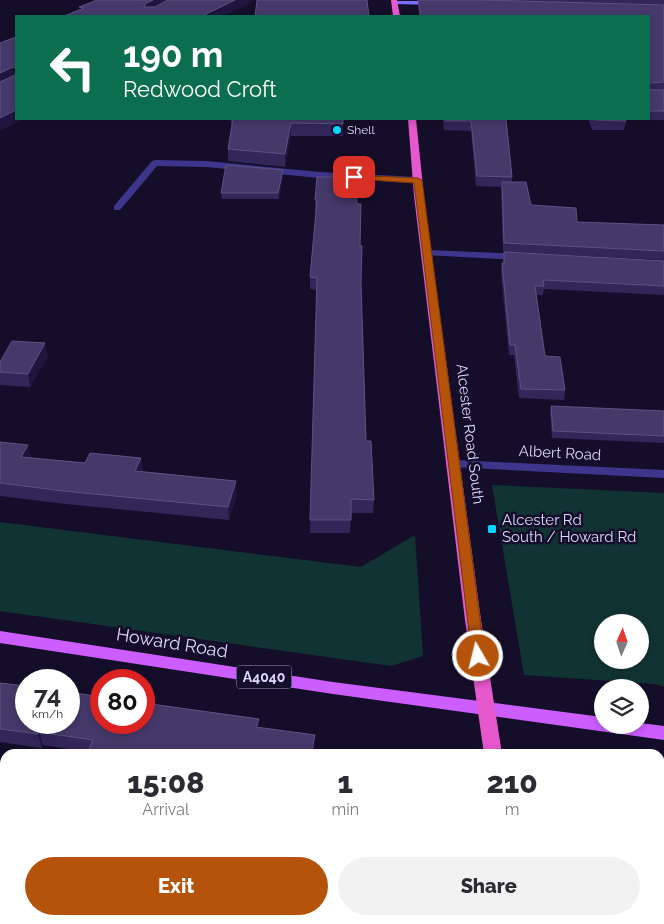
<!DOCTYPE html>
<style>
body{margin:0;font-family:Raleway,sans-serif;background:#f2f2f3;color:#2b2b33;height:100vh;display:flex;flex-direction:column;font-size:19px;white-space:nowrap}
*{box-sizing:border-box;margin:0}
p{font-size:16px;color:#7c7c81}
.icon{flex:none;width:28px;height:28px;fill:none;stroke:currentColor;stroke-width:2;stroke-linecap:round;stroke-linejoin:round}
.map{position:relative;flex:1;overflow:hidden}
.side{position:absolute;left:0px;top:749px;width:665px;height:176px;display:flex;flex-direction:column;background:#fff;border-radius:15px 15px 0 0;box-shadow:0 2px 8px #0003}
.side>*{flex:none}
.hud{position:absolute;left:15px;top:15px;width:635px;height:105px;border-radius:0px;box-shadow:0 2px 8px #0003;background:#0b6e4f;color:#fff;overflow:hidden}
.needle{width:32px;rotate:3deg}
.controls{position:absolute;left:594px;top:614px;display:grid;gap:10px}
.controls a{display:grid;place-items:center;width:55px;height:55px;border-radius:50%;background:#fff;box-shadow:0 2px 8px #0003;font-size:25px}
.speed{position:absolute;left:15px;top:669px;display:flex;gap:10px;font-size:25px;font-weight:700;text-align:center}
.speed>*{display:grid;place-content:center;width:65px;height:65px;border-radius:50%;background:#fff;box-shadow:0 2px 8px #0003;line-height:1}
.speed small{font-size:12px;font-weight:400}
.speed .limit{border:8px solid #d22;background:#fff;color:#111}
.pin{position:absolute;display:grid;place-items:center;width:42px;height:42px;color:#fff;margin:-21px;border-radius:10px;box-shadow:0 2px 8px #0006}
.me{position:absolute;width:55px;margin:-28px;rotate:352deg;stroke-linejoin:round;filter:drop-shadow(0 0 4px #0008)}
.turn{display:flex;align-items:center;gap:18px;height:105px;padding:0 25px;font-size:22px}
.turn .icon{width:65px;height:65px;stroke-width:2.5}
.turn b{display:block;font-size:35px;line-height:42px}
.eta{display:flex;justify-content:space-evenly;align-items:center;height:85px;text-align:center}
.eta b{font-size:30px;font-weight:800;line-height:35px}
.primary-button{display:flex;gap:10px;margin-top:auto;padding:10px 25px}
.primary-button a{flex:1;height:58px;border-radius:30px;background:#b45309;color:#fff;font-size:20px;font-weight:800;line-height:58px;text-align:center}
.primary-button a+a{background:#f2f2f3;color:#2b2b33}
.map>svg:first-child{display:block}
</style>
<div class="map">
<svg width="664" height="924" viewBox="0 0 664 924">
<rect width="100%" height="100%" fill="#150e2a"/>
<g fill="#113334" fill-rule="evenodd">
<path d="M 492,485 L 664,493 L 664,687 L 655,684 L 524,675 ZM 602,622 L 640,622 L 640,660 L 602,660 Z"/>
<path d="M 0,522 L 361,567 L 415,535 L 423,656 L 391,666 L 0,611 Z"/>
<path d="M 660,770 L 664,771 L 664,924 L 587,924 L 586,920 L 660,920 Z"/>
</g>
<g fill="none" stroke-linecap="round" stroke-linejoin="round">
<g fill="#3e368c" fill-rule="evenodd">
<path d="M 155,160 L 206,161 L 320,172 L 418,177 L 422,180 L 418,183 L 320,178 L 206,167 L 157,166 L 120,210 L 114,210 L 114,206 L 152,161 Z"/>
<path d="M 427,250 L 519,254 L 524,257 L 519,260 L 424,255 L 424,251 Z"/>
<path d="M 455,460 L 664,470 L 664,478 L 451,467 L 449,464 L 451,461 Z"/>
</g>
<path fill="#7a6eff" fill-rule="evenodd" d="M 392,1 L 434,1 L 437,3 L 434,5 L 394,4 L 392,3 Z"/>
<path fill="#cc5eff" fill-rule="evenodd" d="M 0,631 L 333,682 L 602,717 L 602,725 L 640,725 L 640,723 L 664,726 L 664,740 L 333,694 L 0,643 Z"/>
<g fill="#e658cd" fill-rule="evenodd">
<path d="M 391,0 L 397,0 L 400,16 L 393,16 Z"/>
<path d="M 408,119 L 416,119 L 424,196 L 481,620 L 502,754 L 484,754 L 465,620 L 414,196 Z"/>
<path d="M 506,920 L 526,920 L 527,924 L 507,924 Z"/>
</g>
</g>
<g fill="#332659">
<path d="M 418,0 L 664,0 L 664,120 L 625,120 L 626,121 L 624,130 L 592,130 L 588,119 L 649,119 L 649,16 L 419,16 L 418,6 Z"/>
<path d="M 230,119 L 343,119 L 343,136 L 291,136 L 285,167 L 228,161 L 228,149 L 232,125 L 231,125 Z"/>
<path d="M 443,119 L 506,119 L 512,177 L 512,182 L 531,205 L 577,222 L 664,225 L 664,260 L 503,252 L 501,187 L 476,186 L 471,131 L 444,130 Z"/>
<path d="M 283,176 L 279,199 L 222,199 L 221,193 Z"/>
<path d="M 315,200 L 357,204 L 360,246 L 366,441 L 374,500 L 373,513 L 351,513 L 350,533 L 310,533 L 317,290 L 310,289 L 310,277 L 316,211 L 315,211 Z"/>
<path d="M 504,252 L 664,261 L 664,295 L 544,289 L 543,295 L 536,295 L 545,356 L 565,390 L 564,400 L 519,398 L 514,355 L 509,355 L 501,273 L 502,263 L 503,263 Z"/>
<path d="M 48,356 L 30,387 L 0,385 L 0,362 Z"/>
<path d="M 551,406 L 664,411 L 664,443 L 552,438 L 550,413 Z"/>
<path d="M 0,442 L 31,458 L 143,470 L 143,472 L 237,494 L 229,520 L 66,504 L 0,496 Z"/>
<path d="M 0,683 L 259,719 L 259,728 L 315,735 L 315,748 L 88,752 L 43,745 L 42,748 L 0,742 Z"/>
</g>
<g fill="#1f153e">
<path d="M 153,0 L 174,0 L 146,14 L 144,7 L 145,4 Z"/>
<path d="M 235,0 L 256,0 L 224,16 L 202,16 Z"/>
<path d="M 13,67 L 15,78 L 0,85 L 0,73 Z"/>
<path d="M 16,110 L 16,119 L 24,119 L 0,131 L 0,118 Z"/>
<path d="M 291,123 L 291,136 L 285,167 L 285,154 Z"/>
<path d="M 283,170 L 283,176 L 279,199 L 278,193 Z"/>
<path d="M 45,343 L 48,356 L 30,387 L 28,374 Z"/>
<path d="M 28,445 L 31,457 L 24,470 L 21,457 Z"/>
<path d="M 141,458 L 143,470 L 137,484 L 135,471 Z"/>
<path d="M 236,481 L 237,494 L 229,520 L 228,507 Z"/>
<path d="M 259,719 L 260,733 L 256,727 Z"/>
<path d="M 39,732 L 43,745 L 42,748 L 38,734 Z"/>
<path d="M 315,735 L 315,748 L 314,754 L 311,754 Z"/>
</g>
<g fill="#45396a" stroke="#5d5282">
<path d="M 97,0 L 153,0 L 145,4 L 144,7 L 155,7 L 168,0 L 235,0 L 202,16 L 64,16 L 84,8 L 79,7 Z"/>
<path d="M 257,0 L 367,0 L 369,16 L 255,16 Z"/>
<path d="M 418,0 L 482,0 L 664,5 L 664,82 L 649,83 L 649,88 L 651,90 L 664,90 L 664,111 L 649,111 L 649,16 L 421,16 Z"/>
<path d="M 16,37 L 16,110 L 0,118 L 0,82 L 15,75 L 16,69 L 13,67 L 0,73 L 0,43 Z"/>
<path d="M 233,119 L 343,119 L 343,124 L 291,123 L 285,154 L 228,149 Z"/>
<path d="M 444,119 L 506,119 L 512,177 L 477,176 L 471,121 L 445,121 Z"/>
<path d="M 593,119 L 625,119 L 626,121 L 594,120 Z"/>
<path d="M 226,165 L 283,170 L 278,193 L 221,193 Z"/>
<path d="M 317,177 L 356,177 L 357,204 L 361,204 L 360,246 L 362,246 L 361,283 L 366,441 L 371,441 L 374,500 L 351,499 L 351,520 L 310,520 L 317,278 L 310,277 L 317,200 L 315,200 Z"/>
<path d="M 502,182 L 526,182 L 531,205 L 576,208 L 577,222 L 664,225 L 664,251 L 504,243 Z"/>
<path d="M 504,252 L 664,261 L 664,286 L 543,280 L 544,286 L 535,286 L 545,356 L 560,357 L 565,390 L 521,389 L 515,345 L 510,345 L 502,263 L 504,264 Z"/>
<path d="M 12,341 L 45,343 L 28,374 L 0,372 L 0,362 Z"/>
<path d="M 551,406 L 664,411 L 664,436 L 553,431 Z"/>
<path d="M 0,442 L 28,445 L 21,457 L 85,463 L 90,453 L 141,458 L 135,471 L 236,481 L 228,507 L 63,491 L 0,483 Z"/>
<path d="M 0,683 L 26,686 L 26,722 L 69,722 L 69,692 L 101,697 L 101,722 L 144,722 L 144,703 L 259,719 L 256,727 L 315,735 L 311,754 L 87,754 L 93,740 L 39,732 L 38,734 L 0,729 Z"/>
<rect x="273" y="920" width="110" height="4"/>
</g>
<path fill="#b45309" stroke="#753606" d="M 351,175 L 418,178 L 422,180 L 485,656 L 483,659 L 478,661 L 474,659 L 472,656 L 414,183 L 354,179 L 350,177 Z"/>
<g fill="#03d7ff" stroke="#150e2a" stroke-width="2">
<circle cx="337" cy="130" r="5"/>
<rect x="487" y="524" width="10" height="10" rx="2.5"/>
</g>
<g text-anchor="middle" stroke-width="5" stroke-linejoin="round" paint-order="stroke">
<g font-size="12" fill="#ded7ff" stroke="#150e2a" text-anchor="start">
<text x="347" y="134">Shell</text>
</g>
<rect fill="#150e2a" stroke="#a29bbf" stroke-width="1" x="236.5" y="665.5" width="55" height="23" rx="4"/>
<g font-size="14" font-weight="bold" fill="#ded7ff">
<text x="264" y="682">A4040</text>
</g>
<g font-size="15" fill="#ded7ff" stroke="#150e2a">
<text transform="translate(470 434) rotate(83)" y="5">Alcester Road South</text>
<text transform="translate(560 453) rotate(3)" y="5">Albert Road</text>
</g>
<g font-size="15" fill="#ded7ff" stroke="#150e2a" text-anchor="start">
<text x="502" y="525">Alcester Rd<tspan x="502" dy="17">South / Howard Rd</tspan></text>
</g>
<g font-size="18" fill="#ded7ff" stroke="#150e2a">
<text transform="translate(172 643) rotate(9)" y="6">Howard Road</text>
</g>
</g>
</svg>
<div class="controls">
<a><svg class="needle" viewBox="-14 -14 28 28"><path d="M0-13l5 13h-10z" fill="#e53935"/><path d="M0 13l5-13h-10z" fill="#7c7c81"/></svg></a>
<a><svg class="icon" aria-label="layers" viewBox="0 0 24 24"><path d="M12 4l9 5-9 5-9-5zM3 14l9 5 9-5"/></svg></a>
</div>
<div class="speed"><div>74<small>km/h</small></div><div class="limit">80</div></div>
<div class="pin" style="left:354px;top:177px;background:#d93025"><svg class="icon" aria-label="arrive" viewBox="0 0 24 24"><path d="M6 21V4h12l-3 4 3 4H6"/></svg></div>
<svg class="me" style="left:478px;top:656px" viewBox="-20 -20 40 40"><circle r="17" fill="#b45309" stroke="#fff" stroke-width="3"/><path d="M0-11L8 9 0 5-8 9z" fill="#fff"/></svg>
<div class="hud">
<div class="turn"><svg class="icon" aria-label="left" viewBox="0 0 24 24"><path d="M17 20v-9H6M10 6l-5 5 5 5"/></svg><div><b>190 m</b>Redwood Croft</div></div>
</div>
<section class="side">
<div class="eta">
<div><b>15:08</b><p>Arrival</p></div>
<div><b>1</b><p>min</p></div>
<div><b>210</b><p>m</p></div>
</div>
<div class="primary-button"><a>Exit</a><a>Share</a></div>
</section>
</div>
